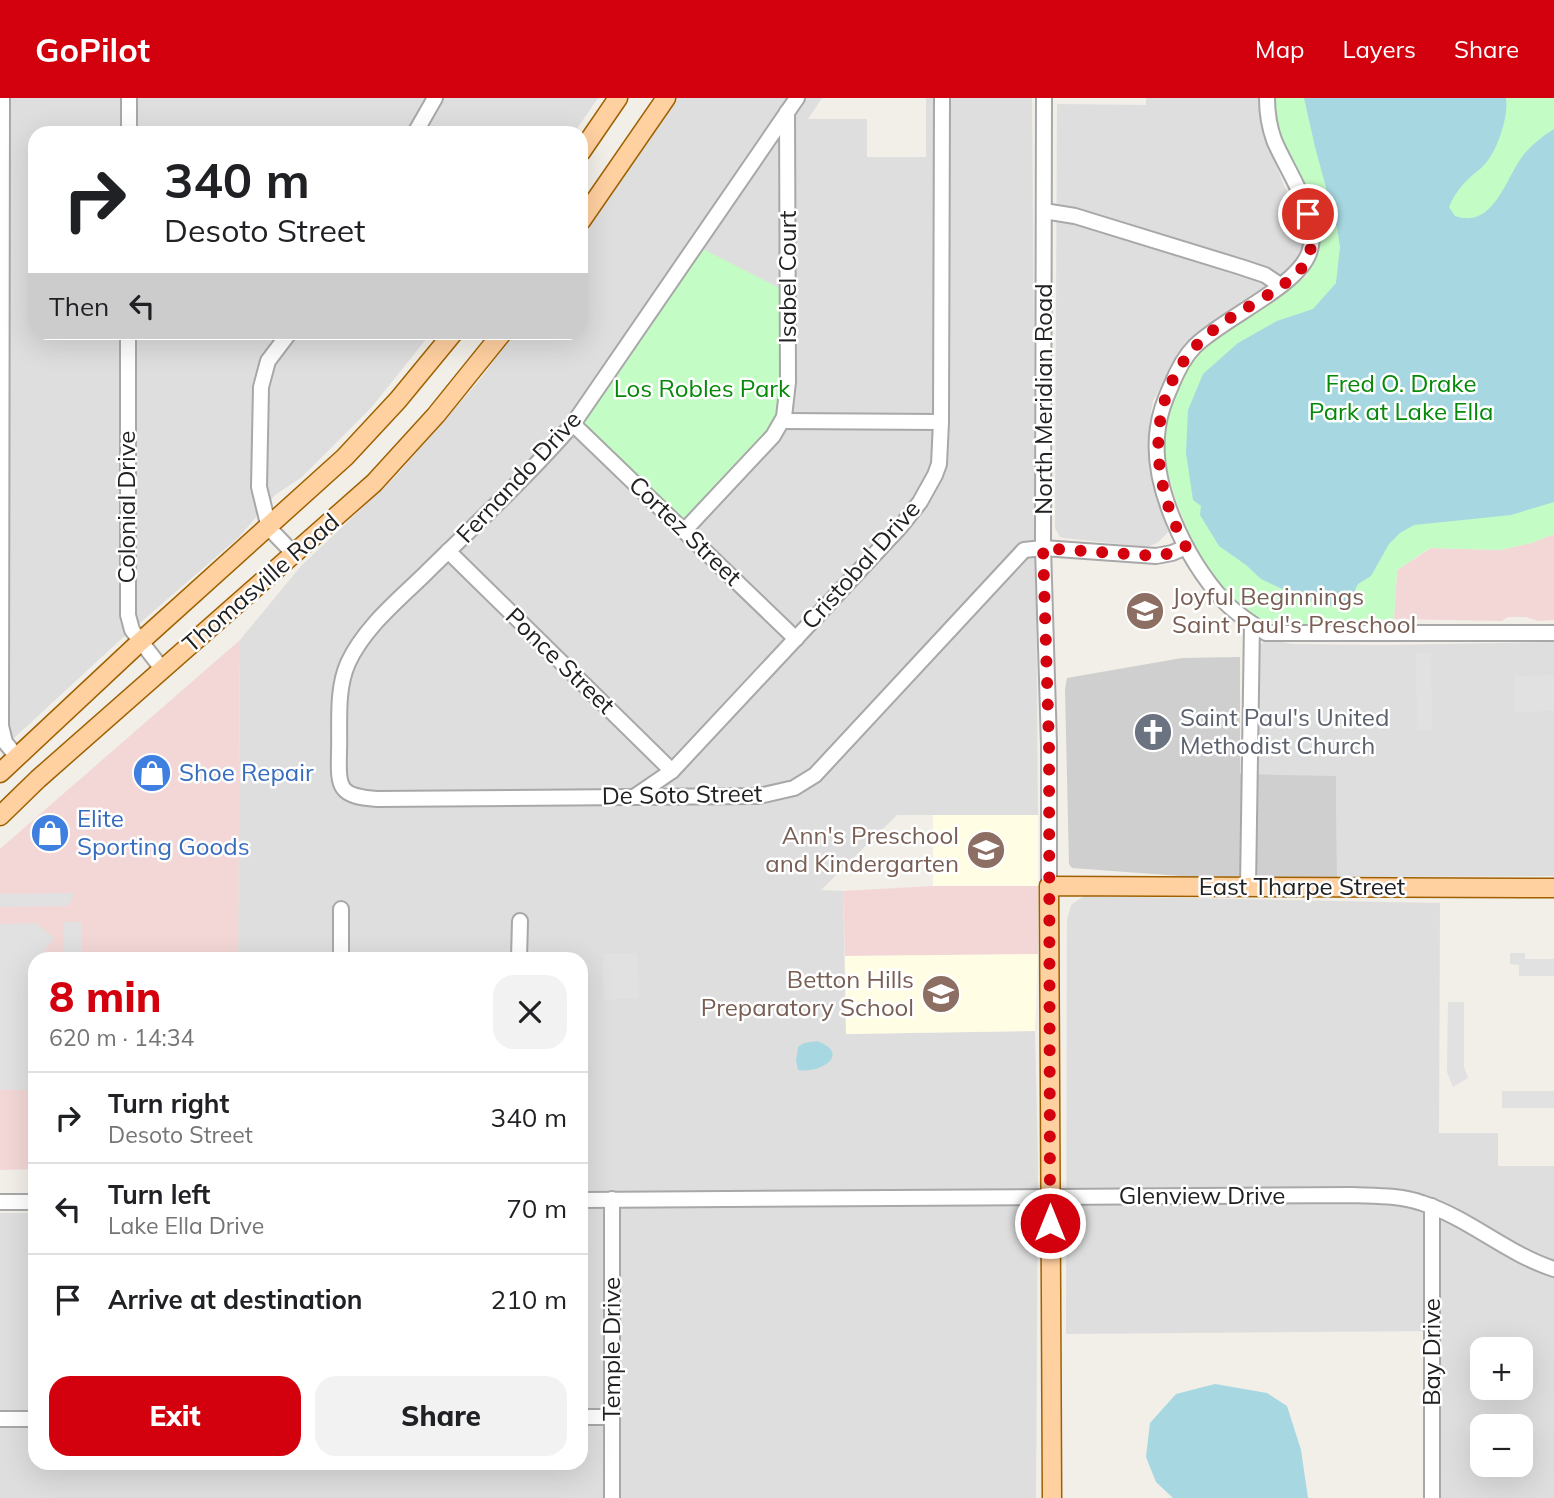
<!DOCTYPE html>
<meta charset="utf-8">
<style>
body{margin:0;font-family:Mulish,sans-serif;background:#f2f2f2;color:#202124;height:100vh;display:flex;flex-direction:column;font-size:26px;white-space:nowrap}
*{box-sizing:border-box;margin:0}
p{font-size:23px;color:#757577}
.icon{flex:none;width:38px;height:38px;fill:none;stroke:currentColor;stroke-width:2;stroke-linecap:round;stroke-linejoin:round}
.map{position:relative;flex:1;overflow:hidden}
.details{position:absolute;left:28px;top:854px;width:560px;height:518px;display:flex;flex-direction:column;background:#fff;border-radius:21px;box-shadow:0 7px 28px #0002}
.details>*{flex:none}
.top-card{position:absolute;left:28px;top:28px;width:560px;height:214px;border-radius:21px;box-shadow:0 7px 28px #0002;background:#fff;color:#202124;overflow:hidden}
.fabs{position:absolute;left:1470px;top:1239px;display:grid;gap:14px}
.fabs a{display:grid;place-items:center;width:63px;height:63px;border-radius:14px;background:#fff;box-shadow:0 7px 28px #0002;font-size:35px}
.pin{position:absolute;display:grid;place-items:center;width:60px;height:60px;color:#fff;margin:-30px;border:4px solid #fff;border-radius:50%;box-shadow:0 2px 7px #0007}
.me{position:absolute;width:77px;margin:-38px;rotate:0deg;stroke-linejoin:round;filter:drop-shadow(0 0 5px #0008)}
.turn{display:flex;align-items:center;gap:24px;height:147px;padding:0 21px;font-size:32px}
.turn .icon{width:91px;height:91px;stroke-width:2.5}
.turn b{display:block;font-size:49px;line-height:60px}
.then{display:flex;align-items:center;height:66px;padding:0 21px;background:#0003;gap:14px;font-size:26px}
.round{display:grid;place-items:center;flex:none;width:74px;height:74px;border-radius:21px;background:#f2f2f2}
.headline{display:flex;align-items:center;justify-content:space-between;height:119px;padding:0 21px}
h1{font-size:42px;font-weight:800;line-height:52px;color:#d3000d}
.button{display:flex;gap:14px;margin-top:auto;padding:14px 21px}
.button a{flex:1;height:80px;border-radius:21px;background:#d3000d;color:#fff;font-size:28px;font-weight:800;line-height:80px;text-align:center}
.button a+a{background:#f2f2f2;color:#202124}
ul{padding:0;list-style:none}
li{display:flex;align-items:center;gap:21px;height:91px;padding:0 21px;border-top:2px solid #e0e0e0}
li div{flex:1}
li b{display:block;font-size:26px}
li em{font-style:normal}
header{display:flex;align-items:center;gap:42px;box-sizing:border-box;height:98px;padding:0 35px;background:#d3000d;color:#fff}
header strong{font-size:33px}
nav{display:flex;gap:38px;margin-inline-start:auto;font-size:24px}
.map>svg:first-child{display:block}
</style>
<header>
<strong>GoPilot</strong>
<nav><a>Map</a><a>Layers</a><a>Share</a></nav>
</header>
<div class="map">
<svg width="1554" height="1400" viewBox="0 0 1554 1400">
<rect width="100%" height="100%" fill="#f2eee8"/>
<g fill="#dfdede" fill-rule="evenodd">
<path d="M 0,0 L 598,0 L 574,35 L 35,35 L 35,234 L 431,235 L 371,310 L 302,379 L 275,397 L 239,439 L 118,544 L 0,653 Z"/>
<path d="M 677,0 L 822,0 L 808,21 L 867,21 L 867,59 L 926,59 L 926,0 L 1032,0 L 1038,717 L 897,717 L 821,792 L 843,793 L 846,936 L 1035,933 L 1038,1064 L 1036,1400 L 0,1400 L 0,1115 L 35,1115 L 35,1365 L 581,1365 L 581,861 L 238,861 L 240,542 L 301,468 L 394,380 L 478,284 L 514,235 L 581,234 L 581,140 Z"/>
<path d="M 1146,0 L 1261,0 L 1263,33 L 1285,90 L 1301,121 L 1304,137 L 1304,149 L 1299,160 L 1285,175 L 1221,217 L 1193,240 L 1174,265 L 1153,303 L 1149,326 L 1150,363 L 1168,434 L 1157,445 L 1147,449 L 1064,440 L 1060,439 L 1055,430 L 1057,6 L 1146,7 Z"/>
<path d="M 1269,542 L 1293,546 L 1385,547 L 1554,544 L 1554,778 L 1337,779 L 1336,679 L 1255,677 L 1257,555 L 1260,546 Z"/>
<path d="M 1084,798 L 1440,805 L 1439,1035 L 1498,1035 L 1498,1068 L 1554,1068 L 1554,1400 L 1439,1400 L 1439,1233 L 1066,1236 L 1067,822 L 1071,807 ZM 1482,1251 L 1521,1251 L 1521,1290 L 1482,1290 ZM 1482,1328 L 1521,1328 L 1521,1367 L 1482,1367 Z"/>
</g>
<g fill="#f3d7d7">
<path d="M 1554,436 L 1554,522 L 1538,523 L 1526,519 L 1508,519 L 1502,523 L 1394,521 L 1397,472 L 1431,450 L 1500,452 L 1531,445 Z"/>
<path d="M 240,542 L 238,861 L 35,861 L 35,1071 L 0,1072 L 0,751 Z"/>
<path d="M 933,788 L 1038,788 L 1038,856 L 845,858 L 843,793 Z"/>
</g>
<g fill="#fffde4">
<rect x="933" y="717" width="105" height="71"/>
<path d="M 1038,856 L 1035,933 L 846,936 L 845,858 Z"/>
</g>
<path fill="#cfcfcf" d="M 1240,559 L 1240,676 L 1336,678 L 1337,779 L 1194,779 L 1072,770 L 1069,766 L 1065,591 L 1067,580 L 1182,560 Z"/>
<g fill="#c4fcc6">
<path d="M 1275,0 L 1554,0 L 1554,436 L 1531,445 L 1500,452 L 1430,450 L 1397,472 L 1394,521 L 1286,528 L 1264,523 L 1252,517 L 1236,505 L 1211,474 L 1194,448 L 1176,402 L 1166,368 L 1163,339 L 1170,305 L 1183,277 L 1209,242 L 1307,178 L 1319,149 L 1318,120 L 1277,28 Z"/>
<path d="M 703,151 L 781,191 L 783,297 L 775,327 L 691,418 L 679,420 L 582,329 L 581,321 Z"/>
</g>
<g fill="#e1e1e1">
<path d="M 1416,555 L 1431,555 L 1432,632 L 1417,632 Z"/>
<path d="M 1554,577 L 1554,613 L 1515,614 L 1514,578 Z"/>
<path d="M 75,795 L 68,808 L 0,809 L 0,796 Z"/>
<path d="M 63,824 L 82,824 L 82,861 L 64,861 Z"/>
<path d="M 36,825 L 54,840 L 42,856 L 42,858 L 49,858 L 47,861 L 35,861 L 35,992 L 0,992 L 0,826 Z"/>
<path d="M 637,855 L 639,900 L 604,902 L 603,856 Z"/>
<path d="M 1510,855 L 1525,855 L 1525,861 L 1554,861 L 1554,878 L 1519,878 L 1519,867 L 1510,866 Z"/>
<path d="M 1448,904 L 1464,904 L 1464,969 L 1468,980 L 1453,989 L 1447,974 Z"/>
<rect x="1502" y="993" width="52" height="17"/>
</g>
<g fill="#a7d7e1">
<path d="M 1304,0 L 1506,0 C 1509,19 1496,59 1480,71 C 1466,82 1456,92 1449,109 L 1455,118 C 1495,132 1506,77 1525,55 C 1533,46 1544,37 1554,31 L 1554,404 L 1511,417 L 1414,427 L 1400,435 L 1389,446 L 1371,478 L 1358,486 L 1352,498 L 1342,506 L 1328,509 L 1303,501 L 1261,481 L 1246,467 L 1219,448 L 1200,417 L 1201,408 L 1193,402 L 1186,355 L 1188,312 L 1203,276 L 1238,245 L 1277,223 L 1313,211 L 1336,185 L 1340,149 L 1337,130 L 1315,49 Z"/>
<path d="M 817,943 C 852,956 820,976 798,972 L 796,963 L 798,949 L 804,945 Z"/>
<path d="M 1215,1286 L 1267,1295 L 1287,1308 L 1301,1352 L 1308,1400 L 1173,1400 L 1156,1384 L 1146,1359 L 1150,1325 L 1176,1296 Z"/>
</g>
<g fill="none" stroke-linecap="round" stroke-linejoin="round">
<g stroke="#a8a8a8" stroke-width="18">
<g id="minor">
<path d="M 2,0 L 1,628 L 5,644 L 17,659"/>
<path d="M 797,0 L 573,326 C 528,378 477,425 428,473 C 400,501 365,528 348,565 C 336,592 340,625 339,654 C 338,691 339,698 377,701 L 759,698 L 794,690 L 815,677 L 1024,452 L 1043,450 L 1156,458 L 1172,455 L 1186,449"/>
<path d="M 1044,0 L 1043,450 L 1049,647 L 1049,788"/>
<path d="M 1267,0 C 1267,14 1269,28 1274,42 C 1287,74 1322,120 1309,155 C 1297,189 1223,220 1195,248 C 1184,259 1177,273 1171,288 C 1165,301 1160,314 1158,329 C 1149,387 1186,461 1224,503 C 1236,516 1251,525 1266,535 L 1554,535"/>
<path d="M 129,35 L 129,0"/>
<path d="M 415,35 L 435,0"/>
<path d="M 1044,113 L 1075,118 L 1241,169 L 1265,177 L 1280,187"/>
<path d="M 128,234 L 128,517 L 132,532 L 163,572"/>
<path d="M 290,234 L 268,263 L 261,289 L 259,389 L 269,430 L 295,457"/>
<path d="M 783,323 L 941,324"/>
<path d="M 573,326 L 796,541"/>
<path d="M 684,433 L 773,338 L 784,319 L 788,284 L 787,14"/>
<path d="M 448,453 L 672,673"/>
<path d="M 634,699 L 672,673 L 901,428 L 920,404 L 935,377 L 939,366 L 941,324 L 942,0"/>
<path d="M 1248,789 L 1252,526"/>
<path d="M 341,861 L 341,811"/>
<path d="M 519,861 L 520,823"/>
<path d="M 581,1102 L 1352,1097 C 1376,1098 1400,1097 1422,1105 C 1469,1120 1507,1156 1554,1171"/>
<path d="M 0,1104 L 35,1104"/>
<path d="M 1432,1108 L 1432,1400"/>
<path d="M 581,1319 L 612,1319"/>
<path d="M 0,1321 L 35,1321"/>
<path d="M 612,1400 L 612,1101"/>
</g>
</g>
<g stroke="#9f6100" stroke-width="21">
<g id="major">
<path d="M 581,54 L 618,0"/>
<path d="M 581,123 L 666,0"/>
<path d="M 0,675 L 140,544 L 345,359 L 398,302 L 454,234"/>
<path d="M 0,718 L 38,681 L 374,385 L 436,317 L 503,234"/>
<path d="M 1052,1400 L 1049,788 L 1554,790"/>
</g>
</g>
<use href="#minor" stroke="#fff" stroke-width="14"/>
<use href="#major" stroke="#ffd0a0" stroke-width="18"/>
</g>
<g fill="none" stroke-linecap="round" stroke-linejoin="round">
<path stroke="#d3000d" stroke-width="12" stroke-dasharray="0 21.6" d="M 1050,1125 L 1049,647 L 1043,450 L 1156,458 L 1172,455 L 1186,449 C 1146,376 1144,284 1216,230 C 1240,211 1280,194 1300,172 C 1314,156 1314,135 1308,116"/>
</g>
<defs>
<g id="school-disc" transform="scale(2.0125)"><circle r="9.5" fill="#8d6e63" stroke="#fff"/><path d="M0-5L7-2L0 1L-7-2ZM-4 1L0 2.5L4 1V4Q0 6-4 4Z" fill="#fff"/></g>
<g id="church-disc" transform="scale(2.0125)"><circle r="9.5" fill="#6b7280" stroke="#fff"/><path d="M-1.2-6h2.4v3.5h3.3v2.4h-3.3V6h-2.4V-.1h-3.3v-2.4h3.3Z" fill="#fff"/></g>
<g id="shop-disc" transform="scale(2.0125)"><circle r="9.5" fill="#3f7fe0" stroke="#fff"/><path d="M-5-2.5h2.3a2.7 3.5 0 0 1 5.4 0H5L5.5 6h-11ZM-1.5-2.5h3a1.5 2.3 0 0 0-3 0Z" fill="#fff"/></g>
</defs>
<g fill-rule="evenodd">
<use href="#school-disc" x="1145" y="513"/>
<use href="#church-disc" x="1153" y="634"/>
<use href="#shop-disc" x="152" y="675"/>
<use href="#shop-disc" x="50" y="735"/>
<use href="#school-disc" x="986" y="752"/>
<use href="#school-disc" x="941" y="896"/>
</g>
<g text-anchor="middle" stroke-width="5" stroke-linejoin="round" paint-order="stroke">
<g font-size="24" fill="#212121" stroke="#fff">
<text transform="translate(788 179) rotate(-90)" y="8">Isabel Court</text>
<text transform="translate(1044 301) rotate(-90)" y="8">North Meridian Road</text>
<text transform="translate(519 379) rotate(-47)" y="8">Fernando Drive</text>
<text transform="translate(127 409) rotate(-90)" y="8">Colonial Drive</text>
<text transform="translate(685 433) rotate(44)" y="8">Cortez Street</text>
<text transform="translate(861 467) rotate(-48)" y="8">Cristobal Drive</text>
<text transform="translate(261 485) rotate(-41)" y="8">Thomasville Road</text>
<text transform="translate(560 563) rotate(44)" y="8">Ponce Street</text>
<text transform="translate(682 697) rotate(-1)" y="8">De Soto Street</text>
<text x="1302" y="797">East Tharpe Street</text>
<text x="1202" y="1106">Glenview Drive</text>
<text transform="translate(612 1251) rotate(-90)" y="8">Temple Drive</text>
<text transform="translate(1432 1254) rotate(-90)" y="8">Bay Drive</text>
</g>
<g font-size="24" fill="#068909" stroke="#fff">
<text x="1401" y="294">Fred O. Drake<tspan x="1401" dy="28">Park at Lake Ella</tspan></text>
<text x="702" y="299">Los Robles Park</text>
</g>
<g font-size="24" fill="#785e54" stroke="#fff" text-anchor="end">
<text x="1172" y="507" text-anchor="start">Joyful Beginnings<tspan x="1172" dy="28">Saint Paul's Preschool</tspan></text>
<text x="959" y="746">Ann's Preschool<tspan x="959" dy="28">and Kindergarten</tspan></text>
<text x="914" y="890">Betton Hills<tspan x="914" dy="28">Preparatory School</tspan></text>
</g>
<g font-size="24" fill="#5b616d" stroke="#fff" text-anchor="start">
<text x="1180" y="628">Saint Paul's United<tspan x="1180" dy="28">Methodist Church</tspan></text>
</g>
<g font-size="24" fill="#366cbe" stroke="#fff" text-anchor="start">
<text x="179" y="683">Shoe Repair</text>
<text x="77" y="729">Elite<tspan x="77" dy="28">Sporting Goods</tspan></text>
</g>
</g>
</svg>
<div class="fabs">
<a>+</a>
<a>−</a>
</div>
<div class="pin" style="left:1308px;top:116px;background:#d93025"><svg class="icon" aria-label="arrive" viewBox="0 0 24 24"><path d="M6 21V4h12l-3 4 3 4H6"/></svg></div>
<svg class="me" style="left:1050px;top:1125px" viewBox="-20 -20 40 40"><circle r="17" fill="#d3000d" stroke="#fff" stroke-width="3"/><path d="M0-11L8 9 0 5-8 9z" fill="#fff"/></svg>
<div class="top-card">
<div class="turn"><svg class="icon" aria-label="right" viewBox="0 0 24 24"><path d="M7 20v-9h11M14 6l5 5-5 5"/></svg><div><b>340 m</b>Desoto Street</div></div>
<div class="then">Then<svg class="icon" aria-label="left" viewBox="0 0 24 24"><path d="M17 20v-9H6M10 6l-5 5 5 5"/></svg></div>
</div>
<section class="details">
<div class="headline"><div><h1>8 min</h1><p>620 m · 14:34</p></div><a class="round"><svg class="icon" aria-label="close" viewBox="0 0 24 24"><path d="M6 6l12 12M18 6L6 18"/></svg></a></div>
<ul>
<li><svg class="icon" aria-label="right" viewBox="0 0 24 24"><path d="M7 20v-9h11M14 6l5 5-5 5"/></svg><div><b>Turn right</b><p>Desoto Street</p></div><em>340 m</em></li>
<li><svg class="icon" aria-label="left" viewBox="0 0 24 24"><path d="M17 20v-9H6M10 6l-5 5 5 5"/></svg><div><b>Turn left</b><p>Lake Ella Drive</p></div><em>70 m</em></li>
<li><svg class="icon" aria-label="arrive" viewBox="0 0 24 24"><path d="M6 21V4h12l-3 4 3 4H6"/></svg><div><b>Arrive at destination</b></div><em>210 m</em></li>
</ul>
<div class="button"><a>Exit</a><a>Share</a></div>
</section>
</div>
